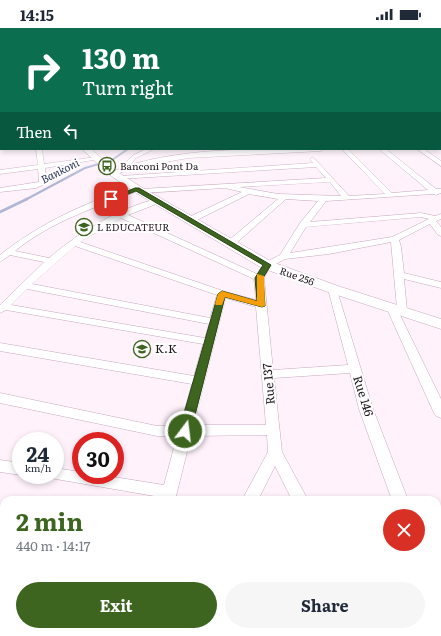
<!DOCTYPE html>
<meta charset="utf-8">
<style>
body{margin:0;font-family:Literata,serif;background:#f6f6f7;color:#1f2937;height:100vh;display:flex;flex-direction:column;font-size:15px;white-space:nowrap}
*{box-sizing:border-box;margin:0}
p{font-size:13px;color:#747a83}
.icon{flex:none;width:22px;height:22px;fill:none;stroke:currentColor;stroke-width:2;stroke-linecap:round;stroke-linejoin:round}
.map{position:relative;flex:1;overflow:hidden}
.drawer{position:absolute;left:0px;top:468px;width:441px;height:140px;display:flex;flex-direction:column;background:#fff;border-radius:12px 12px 0 0;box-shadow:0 2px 6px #0003}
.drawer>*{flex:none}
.banner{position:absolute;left:0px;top:0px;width:441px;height:122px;box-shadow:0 2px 6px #0003;background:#0b6e4f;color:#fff;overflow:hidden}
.speed{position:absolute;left:12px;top:404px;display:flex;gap:8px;font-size:20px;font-weight:700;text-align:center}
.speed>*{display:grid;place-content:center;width:52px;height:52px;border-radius:50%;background:#fff;box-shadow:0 2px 6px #0003;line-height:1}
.speed small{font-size:10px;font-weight:400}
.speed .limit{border:6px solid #d22;background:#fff;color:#111}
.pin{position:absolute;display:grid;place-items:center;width:34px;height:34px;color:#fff;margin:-17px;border-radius:8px;box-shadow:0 2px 6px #0006}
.me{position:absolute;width:44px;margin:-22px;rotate:15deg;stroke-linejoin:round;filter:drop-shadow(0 0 3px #0008)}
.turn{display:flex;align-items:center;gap:14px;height:84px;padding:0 16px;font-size:18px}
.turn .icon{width:52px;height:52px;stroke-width:2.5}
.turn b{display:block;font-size:28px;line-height:34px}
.then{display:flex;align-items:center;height:38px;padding:0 16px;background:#0003;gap:8px;font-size:15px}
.round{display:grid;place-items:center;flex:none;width:42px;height:42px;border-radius:21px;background:#f6f6f7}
.summary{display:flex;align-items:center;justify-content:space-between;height:68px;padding:0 16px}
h1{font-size:24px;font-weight:700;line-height:30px;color:#3e651f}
.action{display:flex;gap:8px;margin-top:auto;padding:8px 16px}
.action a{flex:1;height:46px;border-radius:24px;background:#3e651f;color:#fff;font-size:16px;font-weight:700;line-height:46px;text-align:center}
.action a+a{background:#f6f6f7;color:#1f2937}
.status{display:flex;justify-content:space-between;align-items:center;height:28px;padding:0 20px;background:#fff;direction:ltr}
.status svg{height:11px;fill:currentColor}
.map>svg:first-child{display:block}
</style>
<div class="status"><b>14:15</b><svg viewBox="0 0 49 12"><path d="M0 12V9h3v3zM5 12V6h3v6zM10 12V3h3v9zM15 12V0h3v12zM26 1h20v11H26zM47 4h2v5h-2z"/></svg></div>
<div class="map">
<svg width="441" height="608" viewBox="0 0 441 608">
<rect width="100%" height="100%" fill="#fff2fb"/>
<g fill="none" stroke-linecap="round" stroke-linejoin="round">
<path stroke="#aeb6d4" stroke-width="2" d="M 25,172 L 85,140 L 112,132 L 128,121"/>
<path stroke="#aeb6d4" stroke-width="2.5" d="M 0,184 L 27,171"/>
<g stroke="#c7a8bf" stroke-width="1">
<g id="street">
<rect x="0" y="69" width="1" height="2"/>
<rect x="440" y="69" width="1" height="2"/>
<rect x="0" y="81" width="1" height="4"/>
<rect x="440" y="87" width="1" height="4"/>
<rect x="440" y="100" width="1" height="4"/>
<rect x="440" y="113" width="1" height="4"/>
<path d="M 36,121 L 42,121 L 44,136 L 96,129 L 99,131 L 45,140 L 45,156 L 36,160 L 0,164 L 0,160 L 39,154 L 38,141 L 0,146 L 0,142 L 38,137 Z"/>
<path d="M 146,121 L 154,121 L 136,130 L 130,137 C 190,119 262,121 324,121 L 321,123 L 188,130 L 138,139 L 113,147 L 110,145 L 121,140 L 132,128 Z"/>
<path d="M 342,121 L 348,121 L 392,165 L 428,162 L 379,121 L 386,121 L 436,161 L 441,161 L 441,165 L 436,167 L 433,166 L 326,173 L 310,194 L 421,185 L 435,188 L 441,186 L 441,191 L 436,193 L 441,199 L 441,208 L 438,207 L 430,196 L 399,212 L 401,219 L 404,245 L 441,254 L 441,260 L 404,251 L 407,283 L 406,285 L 399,285 L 441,371 L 441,390 L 436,388 L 434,385 L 386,279 L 391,276 L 397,280 L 391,214 L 329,226 L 285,231 L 270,239 L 264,250 L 273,342 L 348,337 L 328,261 L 330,259 L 336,259 L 373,381 L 408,472 L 392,472 L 359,381 L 350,345 L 274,350 L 282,424 L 308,472 L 292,472 L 275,438 L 258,472 L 242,472 L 268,424 L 267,407 L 191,408 L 175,472 L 159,472 L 160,469 L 50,450 L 48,447 L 55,447 L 55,440 L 81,444 L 81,447 L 101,447 L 164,457 L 177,408 L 157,408 L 0,375 L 0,365 L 157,398 L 180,398 L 192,356 L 0,323 L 0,315 L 194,348 L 203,316 L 6,282 L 0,285 L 0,277 L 44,234 L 10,227 L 0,234 L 0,227 C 37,197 91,171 137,159 L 141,161 L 326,150 L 316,139 L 119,151 L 118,150 L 121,148 L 313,135 L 310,131 L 313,129 L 349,168 L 385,166 ZM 330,154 L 341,168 L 278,166 L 239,159 ZM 225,160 L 242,164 L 187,190 L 187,194 L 193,194 L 249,166 L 278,171 L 228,213 L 227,215 L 231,218 L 234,217 L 286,171 L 318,173 L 300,195 L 280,227 L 264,235 L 257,246 L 128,187 L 159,175 L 160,173 L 156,171 C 117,181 80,204 49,230 L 15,223 C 50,194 96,179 138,163 L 141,165 ZM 421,189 L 429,191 L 392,209 L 290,225 L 306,199 ZM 121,190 L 254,251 L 256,272 L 226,264 L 80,214 ZM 75,218 L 217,267 L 210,290 L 32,256 ZM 27,261 L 209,296 L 205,310 L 11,277 ZM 226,270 L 256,279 L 266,397 L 194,397 Z"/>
<path d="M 417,121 L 424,121 L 441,133 L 441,138 Z"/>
<path d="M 0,432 L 21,435 L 21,447 L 0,444 Z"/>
<path d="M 0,509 L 4,510 L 4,526 L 0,525 Z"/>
<path d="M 62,604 L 109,604 L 107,608 L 60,608 Z"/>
<path d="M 121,604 L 141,604 L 140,608 L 120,608 Z"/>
<rect x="200" y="604" width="20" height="4"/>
<path d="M 357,604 L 377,604 L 379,608 L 359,608 Z"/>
</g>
</g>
<g stroke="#c7a8bf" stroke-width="1">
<g id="secondary">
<rect x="0" y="94" width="1" height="4"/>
<path d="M 82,121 L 91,121 L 116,143 L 141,159 L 272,234 L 338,258 L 441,291 L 441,301 L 328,264 L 262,240 L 133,163 L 110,147 Z"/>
<rect x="437" y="564" width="4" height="26"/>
<path d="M 303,604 L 340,604 L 338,608 L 301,608 Z"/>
</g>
</g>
<use href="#street" fill="#fff" fill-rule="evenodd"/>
<use href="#secondary" fill="#fff" fill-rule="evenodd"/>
</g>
<linearGradient id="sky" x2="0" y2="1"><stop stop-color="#91b5e0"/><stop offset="0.44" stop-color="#fff9fd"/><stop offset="1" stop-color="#fff9fd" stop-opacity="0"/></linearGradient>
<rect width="441" height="153" fill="url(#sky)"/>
<path fill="#3e651f" stroke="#284214" d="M 135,160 L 139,160 L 271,237 L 263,250 L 265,278 L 262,279 L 225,269 L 191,403 L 189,406 L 181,406 L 179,403 L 218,266 L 222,263 L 257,273 L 255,250 L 263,237 L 136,163 L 113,172 L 108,171 Z"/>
<path fill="#f59e0b" d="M 257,246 L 264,248 L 265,278 L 262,279 L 225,269 L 222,277 L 216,277 L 215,276 L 218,266 L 222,263 L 257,273 Z"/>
<defs>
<g id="bus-ring" transform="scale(0.9)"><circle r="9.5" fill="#fff" stroke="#3e651f" stroke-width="1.5"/><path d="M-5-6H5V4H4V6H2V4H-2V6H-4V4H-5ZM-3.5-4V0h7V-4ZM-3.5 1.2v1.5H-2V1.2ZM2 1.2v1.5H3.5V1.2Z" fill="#3e651f"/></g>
<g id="school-ring" transform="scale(0.9)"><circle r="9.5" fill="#fff" stroke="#3e651f" stroke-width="1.5"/><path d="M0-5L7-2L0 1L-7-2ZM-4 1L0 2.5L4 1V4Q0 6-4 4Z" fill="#3e651f"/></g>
</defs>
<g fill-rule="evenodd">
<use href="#bus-ring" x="107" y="138"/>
<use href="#school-ring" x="84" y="199"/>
<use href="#school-ring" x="142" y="321"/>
</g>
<g text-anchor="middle" stroke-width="4" stroke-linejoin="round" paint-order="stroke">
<g font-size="10" fill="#22171f" stroke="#fff" text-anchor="start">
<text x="120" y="142">Banconi Pont Da</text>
<text x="97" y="203">L EDUCATEUR</text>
</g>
<g font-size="10" fill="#22171f" stroke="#fff">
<text transform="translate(297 248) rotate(20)" y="4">Rue 256</text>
</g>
<g font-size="11" font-style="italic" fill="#28315a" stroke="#fff">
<text transform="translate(60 143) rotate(-27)" y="4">Bankoni</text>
</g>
<g font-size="12" fill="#22171f" stroke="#fff" text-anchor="start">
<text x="155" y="325">K.K</text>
</g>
<g font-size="12" fill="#22171f" stroke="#fff">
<text transform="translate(269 356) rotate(-95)" y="4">Rue 137</text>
<text transform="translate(363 368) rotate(73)" y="4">Rue 146</text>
</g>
</g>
</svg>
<div class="speed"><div>24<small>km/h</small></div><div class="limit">30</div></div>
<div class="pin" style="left:111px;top:171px;background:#d93025"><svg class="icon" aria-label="arrive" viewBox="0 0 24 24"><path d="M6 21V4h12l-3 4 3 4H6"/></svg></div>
<svg class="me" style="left:185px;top:403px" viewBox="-20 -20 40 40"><circle r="17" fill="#3e651f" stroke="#fff" stroke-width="3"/><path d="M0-11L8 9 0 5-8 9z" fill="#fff"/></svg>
<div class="banner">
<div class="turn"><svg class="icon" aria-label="right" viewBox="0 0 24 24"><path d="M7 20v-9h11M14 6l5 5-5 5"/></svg><div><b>130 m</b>Turn right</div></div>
<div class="then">Then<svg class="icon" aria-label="left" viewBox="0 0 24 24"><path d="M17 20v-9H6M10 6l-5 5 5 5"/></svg></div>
</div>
<section class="drawer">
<div class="summary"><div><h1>2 min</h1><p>440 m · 14:17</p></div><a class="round" style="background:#d93025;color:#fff"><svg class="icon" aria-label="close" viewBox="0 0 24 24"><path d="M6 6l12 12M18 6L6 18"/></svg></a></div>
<div class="action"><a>Exit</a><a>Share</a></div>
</section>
</div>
